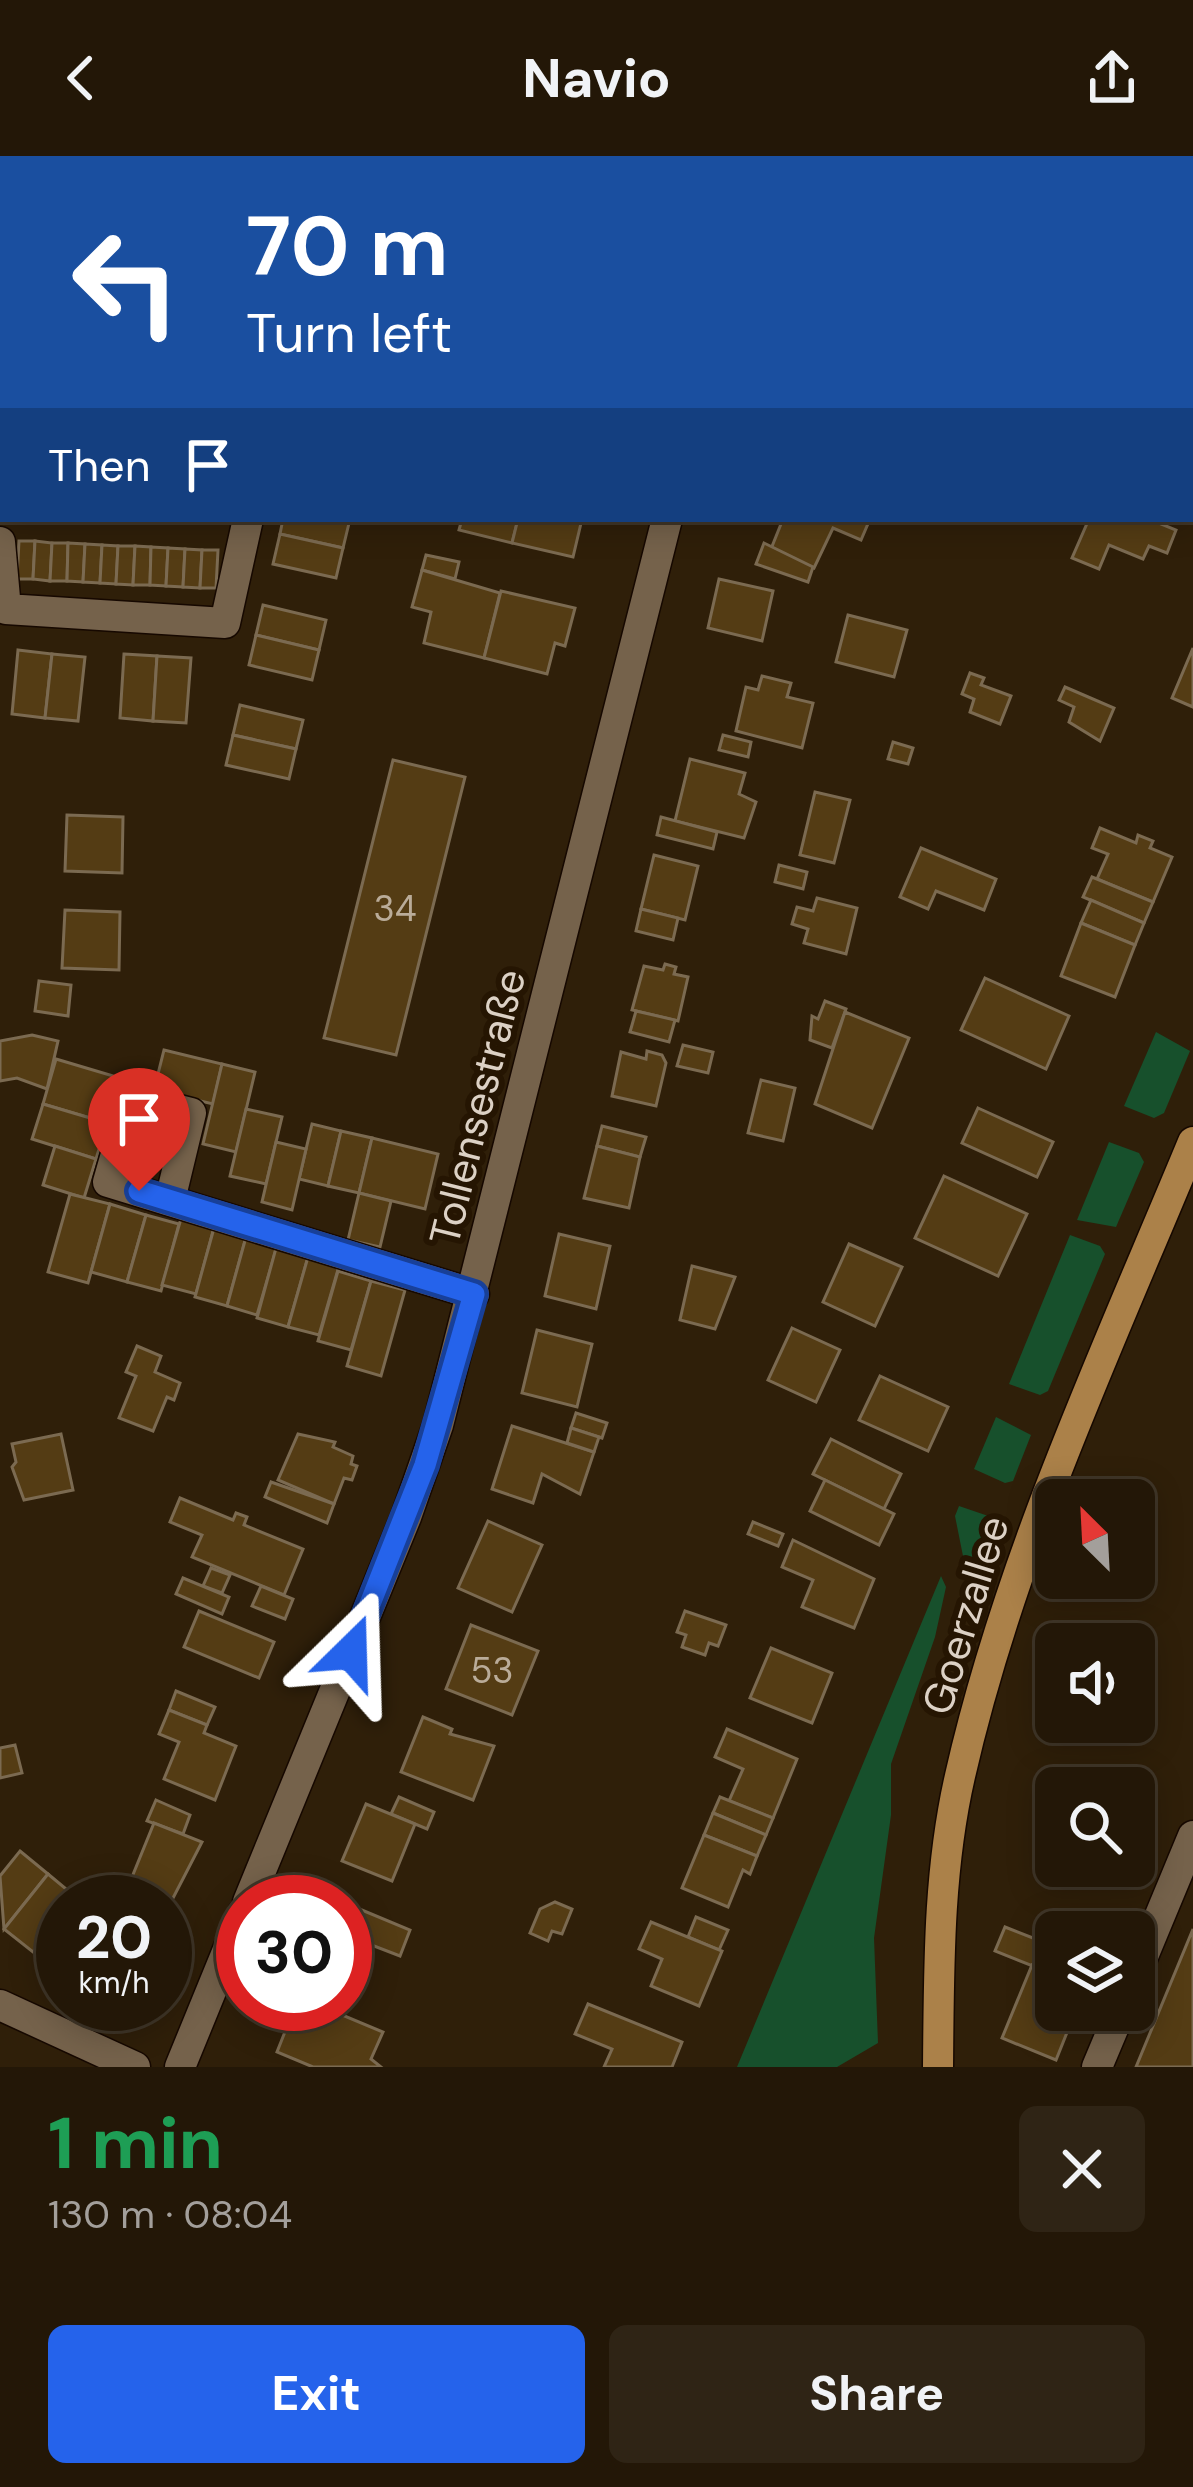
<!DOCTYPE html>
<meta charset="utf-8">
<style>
body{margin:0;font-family:"DM Sans",sans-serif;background:#2f2415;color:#f1f3f6;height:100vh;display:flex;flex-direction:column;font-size:45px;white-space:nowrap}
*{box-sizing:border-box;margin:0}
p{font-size:39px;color:#a39f9b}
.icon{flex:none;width:66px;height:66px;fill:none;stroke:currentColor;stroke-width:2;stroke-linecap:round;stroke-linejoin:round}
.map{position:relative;height:1911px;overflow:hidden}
.sheet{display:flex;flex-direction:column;background:#231707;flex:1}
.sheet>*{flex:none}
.banner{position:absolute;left:0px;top:0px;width:1194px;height:366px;box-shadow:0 6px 30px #0003,0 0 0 3px #403628;background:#1a4fa0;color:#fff;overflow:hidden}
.needle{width:78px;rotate:336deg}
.fabs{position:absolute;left:1035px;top:1323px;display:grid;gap:24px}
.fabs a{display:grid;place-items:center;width:120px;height:120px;border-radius:18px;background:#231707;box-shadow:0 6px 30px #0003,0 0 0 3px #403628;font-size:60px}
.speed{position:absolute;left:36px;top:1719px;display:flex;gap:24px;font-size:60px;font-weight:700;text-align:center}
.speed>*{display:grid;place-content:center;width:156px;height:156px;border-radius:50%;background:#231707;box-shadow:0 6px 30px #0003,0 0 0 3px #403628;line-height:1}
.speed small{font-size:30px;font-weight:400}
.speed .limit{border:18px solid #d22;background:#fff;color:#111}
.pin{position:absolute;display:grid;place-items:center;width:102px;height:102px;color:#fff;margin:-123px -51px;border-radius:50% 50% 50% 0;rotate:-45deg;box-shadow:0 0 12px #0007}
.pin .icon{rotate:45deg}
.me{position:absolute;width:132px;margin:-66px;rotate:22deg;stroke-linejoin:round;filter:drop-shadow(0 0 9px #0008)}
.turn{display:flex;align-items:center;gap:42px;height:252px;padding:0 48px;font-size:54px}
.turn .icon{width:156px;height:156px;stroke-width:2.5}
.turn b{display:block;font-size:84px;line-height:102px}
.then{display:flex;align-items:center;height:114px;padding:0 48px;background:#0003;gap:24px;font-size:45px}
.round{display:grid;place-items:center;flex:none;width:126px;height:126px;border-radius:18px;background:#2f2415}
.overview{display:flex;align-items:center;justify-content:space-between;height:204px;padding:0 48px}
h1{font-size:72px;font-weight:700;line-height:90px;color:#1e9e55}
.primary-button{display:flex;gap:24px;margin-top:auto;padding:24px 48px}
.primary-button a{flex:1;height:138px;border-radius:18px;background:#2563eb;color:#fff;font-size:48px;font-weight:700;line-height:138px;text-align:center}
.primary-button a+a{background:#2f2415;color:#f1f3f6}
header{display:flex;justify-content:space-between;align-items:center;height:156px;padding:0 48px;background:#231707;font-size:54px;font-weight:700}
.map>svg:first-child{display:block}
</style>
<header><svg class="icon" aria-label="back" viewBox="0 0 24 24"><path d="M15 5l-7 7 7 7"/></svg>Navio<svg class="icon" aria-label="share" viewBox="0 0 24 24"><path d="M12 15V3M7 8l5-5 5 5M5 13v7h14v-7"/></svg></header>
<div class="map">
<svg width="1193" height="1911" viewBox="0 0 1193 1911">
<rect width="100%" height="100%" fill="#2f1f09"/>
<g fill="#17502c">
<path d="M 1156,876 L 1190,895 L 1164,957 L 1154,962 L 1124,950 Z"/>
<path d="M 1109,986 L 1139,997 L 1144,1006 L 1116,1071 L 1077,1064 Z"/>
<path d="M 1070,1079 L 1100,1090 L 1105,1098 L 1048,1235 L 1040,1239 L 1009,1228 Z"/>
<path d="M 996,1261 L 1031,1279 L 1013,1325 L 1005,1327 L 974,1313 Z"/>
<path d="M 959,1350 L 1000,1364 L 969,1454 L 960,1451 L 968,1425 L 955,1360 Z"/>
<path d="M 941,1420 L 946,1431 L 935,1481 L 891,1608 L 891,1659 L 874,1782 L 878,1887 L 837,1911 L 737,1911 Z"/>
</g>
<g fill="#543c14" stroke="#7b6a51" stroke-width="3">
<path d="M 283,363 L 350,363 L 343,392 L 280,378 Z"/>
<path d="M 462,363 L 518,363 L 512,387 L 459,374 Z"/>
<path d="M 518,363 L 582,363 L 573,401 L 512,387 Z"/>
<path d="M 783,363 L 870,363 L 861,384 L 833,372 L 814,412 L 771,393 Z"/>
<path d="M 1089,363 L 1149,363 L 1176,374 L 1167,397 L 1149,390 L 1143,403 L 1109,389 L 1099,413 L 1072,402 Z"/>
<path d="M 280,378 L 343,392 L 336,422 L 273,408 Z"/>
<path d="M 19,385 L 35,385 L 33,423 L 17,423 Z"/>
<path d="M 35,385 L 52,387 L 50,425 L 33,423 Z"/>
<path d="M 52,387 L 68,387 L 67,425 L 50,425 Z"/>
<path d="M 68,387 L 85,388 L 83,426 L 67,425 Z"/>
<path d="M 764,387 L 813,411 L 808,426 L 756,408 Z"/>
<path d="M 85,388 L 102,389 L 100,427 L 83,426 Z"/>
<path d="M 102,389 L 118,390 L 116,428 L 100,427 Z"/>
<path d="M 118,390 L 135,390 L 133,429 L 116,428 Z"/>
<path d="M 135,390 L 151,391 L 150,429 L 133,429 Z"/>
<path d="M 151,391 L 168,392 L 166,430 L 150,429 Z"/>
<path d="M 168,392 L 185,393 L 183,431 L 166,430 Z"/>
<path d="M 185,393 L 202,394 L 200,432 L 183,431 Z"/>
<path d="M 202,394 L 218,394 L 216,432 L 200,432 Z"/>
<path d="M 426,399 L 459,406 L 455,423 L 422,414 Z"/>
<path d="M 422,414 L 500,437 L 484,502 L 424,487 L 431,456 L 412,451 Z"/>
<path d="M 719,423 L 773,435 L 762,485 L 708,472 Z"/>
<path d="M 501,435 L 575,452 L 565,490 L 555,487 L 547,518 L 484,502 Z"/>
<path d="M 263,449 L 326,464 L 319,494 L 256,479 Z"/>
<path d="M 848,459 L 907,474 L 894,521 L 836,506 Z"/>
<path d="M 256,479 L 319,494 L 312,524 L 249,509 Z"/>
<path d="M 1193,492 L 1193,551 L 1172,542 Z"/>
<path d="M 18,494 L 52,498 L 45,562 L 12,558 Z"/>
<path d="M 52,498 L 85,501 L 78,565 L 45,562 Z"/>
<path d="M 124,498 L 157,500 L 153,565 L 120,562 Z"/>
<path d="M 157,500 L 191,502 L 186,567 L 153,565 Z"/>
<path d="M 970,517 L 984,522 L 981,529 L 1011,540 L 1000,568 L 970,556 L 974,543 L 962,538 Z"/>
<path d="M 762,520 L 791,527 L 787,541 L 813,547 L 802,592 L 736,575 L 746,531 L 758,534 Z"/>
<path d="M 1065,531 L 1114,552 L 1100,585 L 1069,566 L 1074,551 L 1059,544 Z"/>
<path d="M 240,549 L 303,564 L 296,593 L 233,579 Z"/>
<path d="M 233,579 L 296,593 L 289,623 L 226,609 Z"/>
<path d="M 723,579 L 751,586 L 748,601 L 719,594 Z"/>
<path d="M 893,586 L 913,592 L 908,608 L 888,603 Z"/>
<path d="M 690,603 L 745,617 L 739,638 L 756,646 L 744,682 L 675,665 Z"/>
<path d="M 393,604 L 465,621 L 396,899 L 324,882 Z"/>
<path d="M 815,636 L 850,644 L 834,707 L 800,699 Z"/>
<path d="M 67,659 L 123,661 L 122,717 L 65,715 Z"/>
<path d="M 661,661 L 717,676 L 713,693 L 657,679 Z"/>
<path d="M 1100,672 L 1136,687 L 1138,679 L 1153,685 L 1150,692 L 1172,701 L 1153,746 L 1097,723 L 1108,698 L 1092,692 Z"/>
<path d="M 921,692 L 996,723 L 984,754 L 936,735 L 928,753 L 900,741 Z"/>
<path d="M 654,699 L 698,710 L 685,764 L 641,753 Z"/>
<path d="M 779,709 L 807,716 L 803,733 L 775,726 Z"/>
<path d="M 1092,721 L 1153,746 L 1144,767 L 1083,741 Z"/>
<path d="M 817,742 L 857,752 L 846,798 L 804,787 L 808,773 L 792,768 L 797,751 L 813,755 Z"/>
<path d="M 1091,744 L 1144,767 L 1135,789 L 1081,767 Z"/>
<path d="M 641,753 L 678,762 L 673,784 L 636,775 Z"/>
<path d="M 65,754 L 120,756 L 119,814 L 62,812 Z"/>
<path d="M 1081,767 L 1135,789 L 1115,841 L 1061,820 Z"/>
<path d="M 665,808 L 676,811 L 674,818 L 688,821 L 678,865 L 632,854 L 644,810 L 663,814 Z"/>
<path d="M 985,822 L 1069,860 L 1046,913 L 961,874 Z"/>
<path d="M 39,825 L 71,829 L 68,860 L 35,855 Z"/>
<path d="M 825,845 L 846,853 L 832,892 L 810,884 L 812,860 L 818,863 Z"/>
<path d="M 636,855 L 675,864 L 669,886 L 630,876 Z"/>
<path d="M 845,856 L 909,882 L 872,972 L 815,948 Z"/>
<path d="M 32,879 L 58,885 L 47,933 L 17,922 L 0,925 L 0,885 Z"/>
<path d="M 683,889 L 713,896 L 708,917 L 677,910 Z"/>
<path d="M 164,894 L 222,908 L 213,948 L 154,934 Z"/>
<path d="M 647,895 L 662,899 L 666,907 L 656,950 L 612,940 L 621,896 L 646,903 Z"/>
<path d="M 56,903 L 120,922 L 107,967 L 43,948 Z"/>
<path d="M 222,908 L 255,916 L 236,996 L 203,988 Z"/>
<path d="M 761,924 L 795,932 L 783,985 L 748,977 Z"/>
<path d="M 43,948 L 107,967 L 96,1003 L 32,983 Z"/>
<path d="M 978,952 L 1053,986 L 1037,1021 L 962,987 Z"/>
<path d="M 246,953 L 282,961 L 266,1028 L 230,1020 Z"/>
<path d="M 312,968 L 341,975 L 328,1030 L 299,1023 Z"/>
<path d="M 602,970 L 646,981 L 640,1001 L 597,990 Z"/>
<path d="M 341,975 L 372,982 L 359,1037 L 328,1030 Z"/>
<path d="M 372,982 L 438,998 L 425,1053 L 359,1037 Z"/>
<path d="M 276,986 L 306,993 L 292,1054 L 262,1046 Z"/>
<path d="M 55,990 L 96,1003 L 84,1042 L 43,1029 Z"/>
<path d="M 597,990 L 640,1001 L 629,1052 L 584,1042 Z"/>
<path d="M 944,1020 L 1027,1058 L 998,1120 L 915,1082 Z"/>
<path d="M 359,1037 L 391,1045 L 380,1091 L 348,1084 Z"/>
<path d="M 70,1038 L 110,1048 L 88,1127 L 48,1116 Z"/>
<path d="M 110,1048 L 146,1059 L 127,1126 L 91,1116 Z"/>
<path d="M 146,1059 L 179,1068 L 161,1135 L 127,1126 Z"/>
<path d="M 182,1059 L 215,1068 L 196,1138 L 162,1129 Z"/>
<path d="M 214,1072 L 246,1081 L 227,1150 L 195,1141 Z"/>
<path d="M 559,1078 L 610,1090 L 596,1153 L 545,1140 Z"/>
<path d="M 246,1081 L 277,1090 L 257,1159 L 227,1150 Z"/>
<path d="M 849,1088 L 902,1111 L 875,1170 L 823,1146 Z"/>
<path d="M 276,1092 L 308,1101 L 288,1171 L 257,1162 Z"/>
<path d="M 308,1101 L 339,1110 L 319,1179 L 288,1171 Z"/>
<path d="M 692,1110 L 735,1121 L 715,1173 L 680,1164 Z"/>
<path d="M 338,1115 L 371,1125 L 351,1194 L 318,1185 Z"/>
<path d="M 371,1125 L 405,1134 L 381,1220 L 347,1210 Z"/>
<path d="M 792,1172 L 840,1194 L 816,1246 L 768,1224 Z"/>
<path d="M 537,1174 L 592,1188 L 577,1251 L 522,1237 Z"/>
<path d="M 137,1190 L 161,1200 L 155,1216 L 180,1227 L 174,1244 L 167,1241 L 153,1275 L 119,1262 L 136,1220 L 126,1216 Z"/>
<path d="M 880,1220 L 948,1251 L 928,1295 L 859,1264 Z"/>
<path d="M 576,1257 L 607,1267 L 602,1282 L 571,1272 Z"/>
<path d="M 512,1270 L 594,1296 L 580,1338 L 542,1318 L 533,1347 L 492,1333 Z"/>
<path d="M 571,1272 L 599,1281 L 594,1296 L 567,1287 Z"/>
<path d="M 61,1278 L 73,1334 L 24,1344 L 12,1311 L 16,1306 L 12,1288 Z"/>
<path d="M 298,1278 L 335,1286 L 333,1291 L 353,1300 L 351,1308 L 357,1310 L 352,1324 L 344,1322 L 334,1348 L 278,1324 Z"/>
<path d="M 831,1283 L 901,1318 L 884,1353 L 813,1318 Z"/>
<path d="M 825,1324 L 894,1358 L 879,1389 L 810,1355 Z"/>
<path d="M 271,1326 L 334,1348 L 327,1367 L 265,1341 Z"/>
<path d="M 180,1342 L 233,1364 L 236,1357 L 247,1361 L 244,1369 L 303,1393 L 284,1439 L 192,1401 L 202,1379 L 170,1366 Z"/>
<path d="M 488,1365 L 542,1389 L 512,1456 L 458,1432 Z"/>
<path d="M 753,1366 L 783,1378 L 778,1390 L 748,1378 Z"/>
<path d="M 793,1384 L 874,1423 L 854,1472 L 802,1451 L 813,1424 L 782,1411 Z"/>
<path d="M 211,1412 L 230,1419 L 222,1437 L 203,1430 Z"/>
<path d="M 183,1422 L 229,1441 L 222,1458 L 176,1438 Z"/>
<path d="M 261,1430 L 293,1443 L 285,1463 L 252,1450 Z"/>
<path d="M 199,1455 L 274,1486 L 259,1522 L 184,1491 Z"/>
<path d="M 685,1455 L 726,1469 L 718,1490 L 709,1487 L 705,1499 L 682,1491 L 686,1479 L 677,1476 Z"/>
<path d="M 471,1469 L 538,1495 L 512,1559 L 446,1533 Z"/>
<path d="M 771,1492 L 832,1517 L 812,1567 L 750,1542 Z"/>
<path d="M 176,1535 L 215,1551 L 207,1569 L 169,1554 Z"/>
<path d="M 169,1554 L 207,1569 L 204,1577 L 236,1590 L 215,1644 L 164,1623 L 179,1586 L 159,1578 Z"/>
<path d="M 423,1561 L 452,1573 L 450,1578 L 494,1590 L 473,1644 L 401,1616 Z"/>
<path d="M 727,1573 L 797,1603 L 773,1662 L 729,1645 L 743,1613 L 715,1601 Z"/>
<path d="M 15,1589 L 22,1617 L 0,1622 L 0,1592 Z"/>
<path d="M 399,1641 L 434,1656 L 427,1673 L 391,1658 Z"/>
<path d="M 720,1641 L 773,1662 L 766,1679 L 713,1657 Z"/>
<path d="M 156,1644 L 190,1659 L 183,1678 L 147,1665 Z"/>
<path d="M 366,1648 L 415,1668 L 392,1725 L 342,1705 Z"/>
<path d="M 713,1657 L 766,1679 L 757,1700 L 704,1679 Z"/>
<path d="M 154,1667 L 202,1686 L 172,1744 L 130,1726 Z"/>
<path d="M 704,1679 L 757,1700 L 750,1718 L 743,1714 L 728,1751 L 682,1732 Z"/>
<path d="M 20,1695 L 48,1718 L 4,1773 L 0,1720 Z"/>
<path d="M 48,1718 L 77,1742 L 63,1746 L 63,1760 L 33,1796 L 4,1773 Z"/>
<path d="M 555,1746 L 572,1753 L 562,1778 L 552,1775 L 548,1785 L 530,1777 L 540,1753 Z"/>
<path d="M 345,1747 L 410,1774 L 400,1800 L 369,1788 L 360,1822 L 345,1816 Z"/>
<path d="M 696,1761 L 728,1774 L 719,1794 L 688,1781 Z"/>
<path d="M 651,1766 L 722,1795 L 699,1850 L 651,1830 L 662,1803 L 639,1793 Z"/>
<path d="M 1005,1771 L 1056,1791 L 1048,1816 L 995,1795 Z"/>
<path d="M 1193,1773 L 1193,1911 L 1136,1911 Z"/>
<path d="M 1032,1809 L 1056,1819 L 1056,1854 L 1076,1854 L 1056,1904 L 1002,1882 Z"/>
<path d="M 296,1848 L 316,1848 L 383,1876 L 371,1903 L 381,1911 L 313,1911 L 277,1896 Z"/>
<path d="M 588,1848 L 682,1886 L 672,1911 L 604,1911 L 612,1893 L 575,1878 Z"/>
</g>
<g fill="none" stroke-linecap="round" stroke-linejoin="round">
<g stroke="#160800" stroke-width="33">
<g id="minor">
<path d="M 678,0 L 687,3"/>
<path d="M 365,3 L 366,0"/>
<path d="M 791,3 L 792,0"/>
<path d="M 1191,208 L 1193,209"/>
<path d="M 0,305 L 3,305"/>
<path d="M 0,386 L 6,453 L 225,467 L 248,363"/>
<path d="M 170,1044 L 191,957 L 132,942 L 108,1026 L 474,1138"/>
<path d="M 248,1746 L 406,1361 L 438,1269 L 667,363"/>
<path d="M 1134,1822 L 1193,1680"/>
<path d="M 0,1849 L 135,1911"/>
<path d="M 180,1911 L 243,1757"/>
<path d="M 1097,1911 L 1121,1854"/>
</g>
</g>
<g stroke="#160800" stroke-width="33">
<path id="major" d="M 938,1911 C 939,1813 938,1716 960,1620 C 1010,1400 1107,1194 1193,986"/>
</g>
<use href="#minor" stroke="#75624b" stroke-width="30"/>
<use href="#major" stroke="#ab8149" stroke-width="30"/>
</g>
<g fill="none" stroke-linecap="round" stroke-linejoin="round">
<g stroke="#184099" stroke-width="30">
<path id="route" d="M 139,1035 L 474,1138 L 425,1309 L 351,1496"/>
</g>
<use href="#route" stroke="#2563eb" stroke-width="21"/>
</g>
<g text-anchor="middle" stroke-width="12" stroke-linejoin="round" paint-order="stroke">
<g font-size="36" fill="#baac99">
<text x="395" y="765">34</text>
<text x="492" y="1527">53</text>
</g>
<g font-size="42" fill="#dcd1c5" stroke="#251502">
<text transform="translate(477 951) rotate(-76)" y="15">Tollensestraße</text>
<text transform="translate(965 1459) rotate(-73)" y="15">Goerzallee</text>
</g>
</g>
</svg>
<div class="fabs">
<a><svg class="needle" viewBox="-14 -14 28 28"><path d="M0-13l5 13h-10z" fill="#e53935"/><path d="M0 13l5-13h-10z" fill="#a39f9b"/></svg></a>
<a><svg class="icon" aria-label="sound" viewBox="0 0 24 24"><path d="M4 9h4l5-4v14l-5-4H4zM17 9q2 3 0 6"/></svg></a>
<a><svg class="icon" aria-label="search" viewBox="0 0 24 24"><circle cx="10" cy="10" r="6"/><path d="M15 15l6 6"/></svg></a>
<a><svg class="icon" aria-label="layers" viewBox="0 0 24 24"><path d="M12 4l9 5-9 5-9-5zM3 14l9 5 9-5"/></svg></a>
</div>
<div class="speed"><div>20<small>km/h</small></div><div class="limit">30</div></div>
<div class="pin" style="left:139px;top:1035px;background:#d93025"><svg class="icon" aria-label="arrive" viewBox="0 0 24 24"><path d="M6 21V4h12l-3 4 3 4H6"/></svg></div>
<svg class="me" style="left:351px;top:1496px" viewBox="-20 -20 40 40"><path d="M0-17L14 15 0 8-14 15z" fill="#2563eb" stroke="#fff" stroke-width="4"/></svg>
<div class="banner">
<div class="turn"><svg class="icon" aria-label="left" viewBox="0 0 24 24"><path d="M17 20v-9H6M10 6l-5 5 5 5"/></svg><div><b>70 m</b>Turn left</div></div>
<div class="then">Then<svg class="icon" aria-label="arrive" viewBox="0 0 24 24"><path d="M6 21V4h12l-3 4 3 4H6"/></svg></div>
</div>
</div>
<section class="sheet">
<div class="overview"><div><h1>1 min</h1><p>130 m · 08:04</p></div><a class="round"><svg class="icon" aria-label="close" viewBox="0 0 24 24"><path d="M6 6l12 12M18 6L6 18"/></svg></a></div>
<div class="primary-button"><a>Exit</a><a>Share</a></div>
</section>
